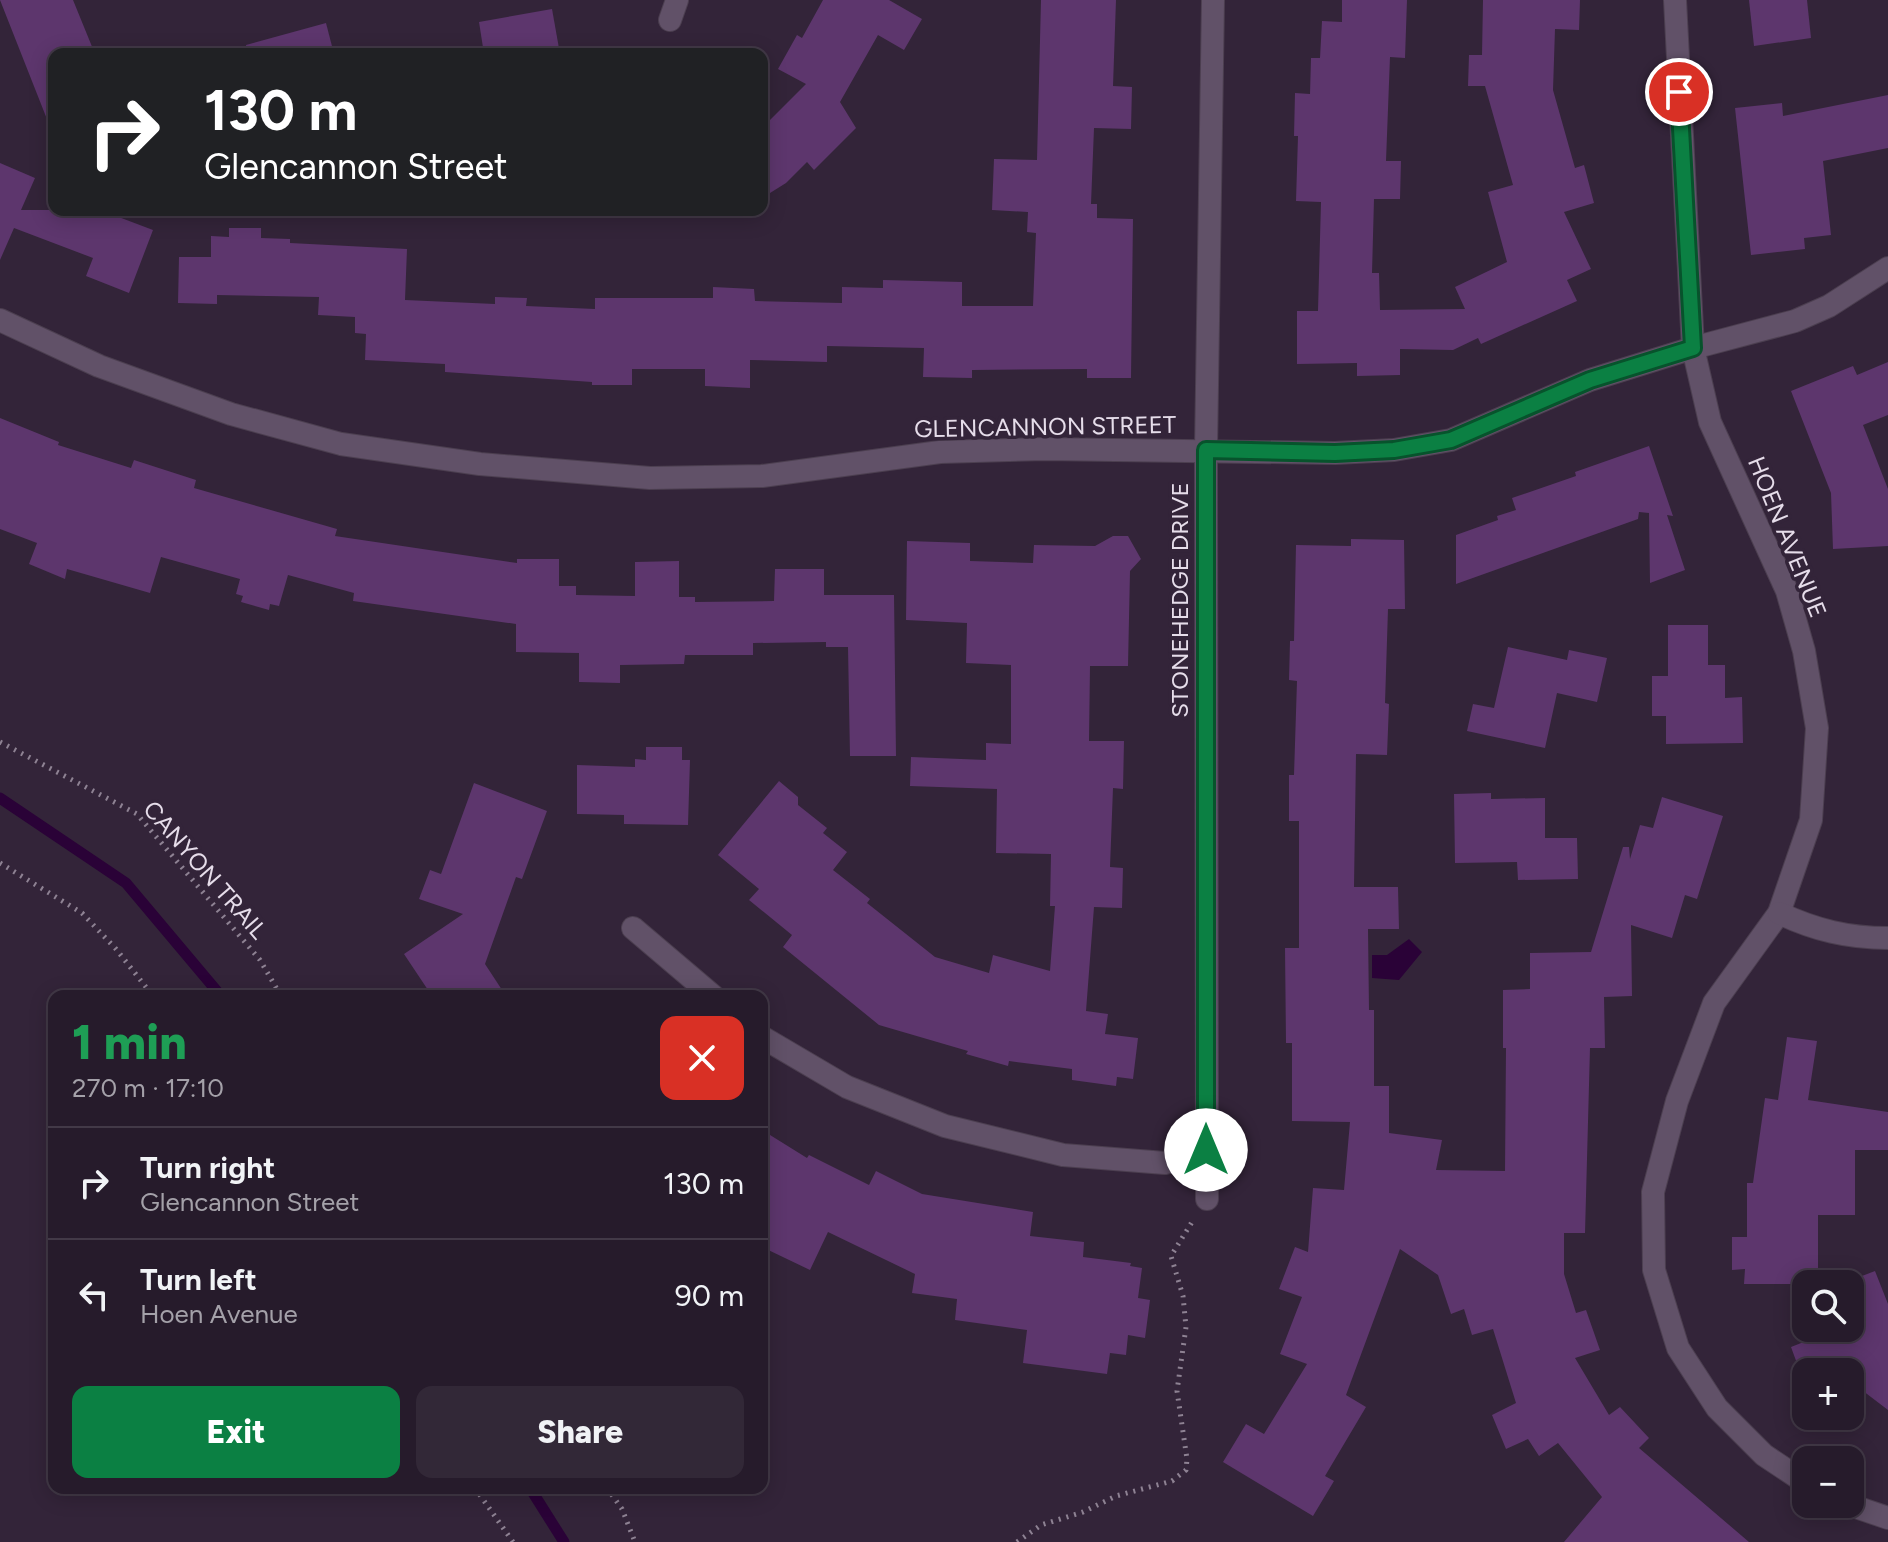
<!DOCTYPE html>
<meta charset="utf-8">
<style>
body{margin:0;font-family:Figtree,sans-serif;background:#322837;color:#f1f3f6;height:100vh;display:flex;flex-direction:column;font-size:30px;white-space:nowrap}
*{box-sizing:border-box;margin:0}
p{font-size:26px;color:#a4a1a9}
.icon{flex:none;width:44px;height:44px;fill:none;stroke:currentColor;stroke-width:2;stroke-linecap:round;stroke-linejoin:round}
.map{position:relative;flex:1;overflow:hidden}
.sheet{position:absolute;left:48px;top:990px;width:720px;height:504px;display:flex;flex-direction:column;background:#261b2b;border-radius:16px;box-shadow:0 4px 20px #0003,0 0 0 2px #423947}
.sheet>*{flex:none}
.hud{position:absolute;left:48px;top:48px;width:720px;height:168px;border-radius:16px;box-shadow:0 4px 20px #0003,0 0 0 2px #423947;background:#202124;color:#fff;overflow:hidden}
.buttons{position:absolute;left:1792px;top:1270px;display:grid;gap:16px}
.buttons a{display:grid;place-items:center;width:72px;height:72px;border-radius:16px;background:#261b2b;box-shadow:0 4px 20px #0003,0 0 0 2px #423947;font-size:40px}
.pin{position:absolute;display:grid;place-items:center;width:68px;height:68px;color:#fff;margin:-34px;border:4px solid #fff;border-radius:50%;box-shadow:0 2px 8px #0007}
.me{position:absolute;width:88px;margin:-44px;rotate:0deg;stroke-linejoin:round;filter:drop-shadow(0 0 6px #0008)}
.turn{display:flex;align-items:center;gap:28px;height:168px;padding:0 24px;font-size:36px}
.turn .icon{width:104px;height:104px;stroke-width:2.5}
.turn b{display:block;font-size:56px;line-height:68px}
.round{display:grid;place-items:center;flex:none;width:84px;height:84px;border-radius:16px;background:#322837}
.overview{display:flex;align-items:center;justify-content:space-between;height:136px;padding:0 24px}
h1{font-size:48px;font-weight:800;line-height:60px;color:#1e9e55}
.button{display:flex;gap:16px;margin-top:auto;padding:16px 24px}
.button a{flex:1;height:92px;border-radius:16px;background:#0b8043;color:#fff;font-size:32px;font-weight:800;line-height:92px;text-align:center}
.button a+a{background:#322837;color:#f1f3f6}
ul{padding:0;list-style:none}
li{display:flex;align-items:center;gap:24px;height:112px;padding:0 24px;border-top:2px solid #423947}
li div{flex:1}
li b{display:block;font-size:30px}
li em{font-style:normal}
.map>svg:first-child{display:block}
</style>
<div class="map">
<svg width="1888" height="1542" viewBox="0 0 1888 1542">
<rect width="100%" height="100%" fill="#332439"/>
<path fill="#2a0237" d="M 1409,939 L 1422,952 L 1399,980 L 1372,978 L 1372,955 L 1387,955 Z"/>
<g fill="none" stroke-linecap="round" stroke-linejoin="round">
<g stroke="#2a0237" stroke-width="11">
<path d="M 0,798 L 126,883 L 221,996"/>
<path d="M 530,1488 L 564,1542"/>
</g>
</g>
<g fill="#5d366d">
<path d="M 0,0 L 73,0 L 95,54 L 54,54 L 54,137 Z"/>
<path d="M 823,0 L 889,0 L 922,19 L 904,50 L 878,35 L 840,102 L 856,128 L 814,170 L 807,162 L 786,183 L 762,198 L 762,128 L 806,84 L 778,69 L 797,35 L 802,38 Z"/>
<path d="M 1041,0 L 1116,0 L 1113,86 L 1132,87 L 1131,129 L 1094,128 L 1091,204 L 1097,204 L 1097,218 L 1133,219 L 1131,378 L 1087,378 L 1087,369 L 972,370 L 972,378 L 923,377 L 924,348 L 827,346 L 827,362 L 750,360 L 750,388 L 705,386 L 705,369 L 632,369 L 632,385 L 592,385 L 592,382 L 445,372 L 445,364 L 365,360 L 366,334 L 355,333 L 355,317 L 318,315 L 319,297 L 217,295 L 217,304 L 178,303 L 179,257 L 211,257 L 211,236 L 229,237 L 229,228 L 261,228 L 261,238 L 290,239 L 290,243 L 407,249 L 405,300 L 495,304 L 495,297 L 527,298 L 526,306 L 595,309 L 595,298 L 713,298 L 713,287 L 754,289 L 755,301 L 842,303 L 842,287 L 883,288 L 883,280 L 962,282 L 962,306 L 1033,306 L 1036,233 L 1027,232 L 1028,212 L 992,210 L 994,159 L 1037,160 Z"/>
<path d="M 1342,0 L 1407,0 L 1405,58 L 1390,57 L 1386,161 L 1401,161 L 1400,199 L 1374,199 L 1372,273 L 1379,273 L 1380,310 L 1465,309 L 1455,287 L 1507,262 L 1488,192 L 1513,185 L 1485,86 L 1468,86 L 1469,55 L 1482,55 L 1483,0 L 1580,0 L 1579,30 L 1555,29 L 1553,90 L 1575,168 L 1584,165 L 1594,203 L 1564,212 L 1591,269 L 1567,280 L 1577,301 L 1481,344 L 1478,338 L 1453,350 L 1400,349 L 1400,375 L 1357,376 L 1357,363 L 1297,364 L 1297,311 L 1318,311 L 1321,202 L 1296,201 L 1298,136 L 1294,136 L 1295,93 L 1310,94 L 1311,58 L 1320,58 L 1322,21 L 1342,22 Z"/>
<path d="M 1749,0 L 1807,0 L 1811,38 L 1754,46 Z"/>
<path d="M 552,9 L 560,54 L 484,54 L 479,22 Z"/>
<path d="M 326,23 L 334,54 L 247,54 L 246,45 Z"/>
<path d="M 1888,95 L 1888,148 L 1823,161 L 1831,235 L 1804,238 L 1805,249 L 1751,255 L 1735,108 L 1782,103 L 1783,116 Z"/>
<path d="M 0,163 L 35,178 L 21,210 L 118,210 L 116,216 L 153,230 L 129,293 L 86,276 L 93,258 L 14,228 L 0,260 Z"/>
<path d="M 1888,362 L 1888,415 L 1863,425 L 1888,489 L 1888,546 L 1833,549 L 1831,493 L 1791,391 L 1853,366 L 1857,375 Z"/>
<path d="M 0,418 L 59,442 L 58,445 L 131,468 L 134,460 L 196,480 L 194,488 L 337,529 L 335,536 L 517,563 L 517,559 L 559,559 L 559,586 L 576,586 L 576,595 L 635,596 L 635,562 L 679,561 L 679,597 L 695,597 L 695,602 L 774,601 L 775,569 L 824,569 L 824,595 L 894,595 L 896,756 L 850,756 L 848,647 L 826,647 L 826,642 L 753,643 L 753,655 L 685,655 L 684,664 L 620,665 L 620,683 L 579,682 L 579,653 L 516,652 L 516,624 L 353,601 L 354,593 L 288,575 L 279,606 L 270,604 L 269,610 L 241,602 L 243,596 L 236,594 L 240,579 L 161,557 L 150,593 L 67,569 L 65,579 L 29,564 L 37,543 L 0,529 Z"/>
<path d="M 1649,446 L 1673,516 L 1667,515 L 1685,570 L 1650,583 L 1649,513 L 1639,512 L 1638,519 L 1456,584 L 1456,535 L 1498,520 L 1497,516 L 1516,510 L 1512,498 L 1576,476 L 1575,472 Z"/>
<path d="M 1113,536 L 1128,536 L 1141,559 L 1130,571 L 1128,666 L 1090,666 L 1089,741 L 1124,741 L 1123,789 L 1113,788 L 1110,867 L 1123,868 L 1122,908 L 1094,907 L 1086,1011 L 1108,1014 L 1105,1034 L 1138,1038 L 1133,1079 L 1117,1077 L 1116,1086 L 1072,1080 L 1072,1069 L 1009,1061 L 1008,1066 L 966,1054 L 968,1051 L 879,1025 L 783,947 L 792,935 L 749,900 L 759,889 L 718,855 L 779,781 L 798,797 L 798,805 L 827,828 L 823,833 L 847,852 L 833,870 L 870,899 L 867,903 L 935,957 L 989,973 L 993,955 L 1050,971 L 1055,906 L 1050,906 L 1051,854 L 996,853 L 997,789 L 910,786 L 911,757 L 986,760 L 986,743 L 1011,744 L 1011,665 L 966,663 L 967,623 L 906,620 L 907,541 L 970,543 L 970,561 L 1033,563 L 1034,545 L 1095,546 Z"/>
<path d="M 1351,539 L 1404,540 L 1405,609 L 1388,609 L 1385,703 L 1389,704 L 1387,755 L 1356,754 L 1354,887 L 1398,887 L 1399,929 L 1368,929 L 1369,1010 L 1374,1010 L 1374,1086 L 1389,1086 L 1389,1133 L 1442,1140 L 1436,1170 L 1505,1171 L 1506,1048 L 1503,1048 L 1503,990 L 1530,989 L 1530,953 L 1591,952 L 1623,847 L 1629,847 L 1630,859 L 1640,825 L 1653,828 L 1662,797 L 1723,816 L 1697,899 L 1685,895 L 1672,938 L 1631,925 L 1632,996 L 1604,997 L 1605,1048 L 1590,1048 L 1585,1233 L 1564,1233 L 1564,1274 L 1576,1313 L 1586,1310 L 1600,1350 L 1575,1358 L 1609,1415 L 1620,1407 L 1649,1438 L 1639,1448 L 1749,1542 L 1564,1542 L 1602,1497 L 1558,1443 L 1539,1456 L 1528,1439 L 1506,1449 L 1492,1415 L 1516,1403 L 1493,1329 L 1472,1335 L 1464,1309 L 1451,1314 L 1438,1275 L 1400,1249 L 1346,1395 L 1366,1407 L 1325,1476 L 1334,1481 L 1313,1516 L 1223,1462 L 1246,1424 L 1264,1434 L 1307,1364 L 1280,1354 L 1302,1297 L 1279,1289 L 1295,1247 L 1308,1252 L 1313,1188 L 1344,1190 L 1350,1122 L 1292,1121 L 1292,1043 L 1286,1043 L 1285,948 L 1299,948 L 1299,821 L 1289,821 L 1289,775 L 1294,775 L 1297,681 L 1289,680 L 1290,641 L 1294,641 L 1296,545 L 1351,546 Z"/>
<path d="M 1668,625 L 1708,625 L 1708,665 L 1725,665 L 1725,698 L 1742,697 L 1743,743 L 1666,744 L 1666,716 L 1652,716 L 1652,676 L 1668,676 Z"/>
<path d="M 1508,647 L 1567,660 L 1569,650 L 1607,658 L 1597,702 L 1557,693 L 1545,748 L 1467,731 L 1473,704 L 1494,708 Z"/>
<path d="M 646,747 L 682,747 L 682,760 L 690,760 L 688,825 L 624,824 L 624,815 L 577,814 L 577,765 L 635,767 L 635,759 L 646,760 Z"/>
<path d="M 474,783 L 547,811 L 522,879 L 516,877 L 485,964 L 506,996 L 432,996 L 404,954 L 463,914 L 419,899 L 430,870 L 441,874 Z"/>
<path d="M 1491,793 L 1491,799 L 1545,798 L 1545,838 L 1577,838 L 1578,879 L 1518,880 L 1517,862 L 1455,863 L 1454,794 Z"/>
<path d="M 1787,1037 L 1817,1041 L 1808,1100 L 1888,1112 L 1888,1150 L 1855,1150 L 1855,1215 L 1818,1215 L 1818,1284 L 1744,1284 L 1745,1269 L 1732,1270 L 1732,1237 L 1747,1237 L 1747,1183 L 1753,1183 L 1765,1098 L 1778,1100 Z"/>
<path d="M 762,1130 L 807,1158 L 809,1155 L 869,1185 L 876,1171 L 922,1194 L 1033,1212 L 1030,1236 L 1084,1242 L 1083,1257 L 1131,1263 L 1130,1266 L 1142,1268 L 1138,1298 L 1150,1300 L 1145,1338 L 1128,1335 L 1126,1355 L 1110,1353 L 1107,1374 L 1023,1363 L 1027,1330 L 955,1320 L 957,1299 L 912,1293 L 915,1274 L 828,1232 L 810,1270 L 762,1247 Z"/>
<path d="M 1875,1271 L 1888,1304 L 1888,1410 L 1850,1381 L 1850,1372 L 1806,1372 L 1806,1388 L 1791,1347 L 1824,1334 L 1821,1328 L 1850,1328 L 1850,1284 L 1841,1284 Z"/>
</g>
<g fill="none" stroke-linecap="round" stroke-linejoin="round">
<g stroke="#4c3f50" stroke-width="24">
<g id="minor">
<path d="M 1675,0 L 1693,348 L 1710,422 L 1787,591 L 1804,651 L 1817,728 L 1811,820 L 1779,913 L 1714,1003 L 1677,1101 L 1653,1192 L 1654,1270 L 1678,1348 L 1717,1408 L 1764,1455 L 1806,1483"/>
<path d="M 670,20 L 677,0"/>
<path d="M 0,320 L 99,366 L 231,414 L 341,444 L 480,464 L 650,478 L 762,476 L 940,452 L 1045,449 L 1335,453 L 1394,450 L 1451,440 L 1590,380 L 1693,348 L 1795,321 L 1829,306 L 1888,268"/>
<path d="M 1779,913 C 1815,930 1848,938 1888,938"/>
<path d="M 633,928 L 713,996"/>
<path d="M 762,1037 L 847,1087 L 945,1126 L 1063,1155 L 1165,1163 L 1206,1150"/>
<path d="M 1207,1199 L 1206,450 L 1213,0"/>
<path d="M 1847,1504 L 1888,1518"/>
</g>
</g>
<g stroke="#8e8293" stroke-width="5" stroke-dasharray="2 6" stroke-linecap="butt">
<path d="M 0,742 L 137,814 L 260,960 L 281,996"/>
<path d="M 0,863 L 82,913 L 116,949 L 153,996"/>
<path d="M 475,1488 L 513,1542"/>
<path d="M 607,1488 L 622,1509 L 635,1542"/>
<path d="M 1017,1542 L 1041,1525 L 1083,1512 L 1116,1496 L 1172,1481 L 1186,1470 L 1187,1459 L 1177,1391 L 1186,1327 L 1183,1296 L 1171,1256 L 1192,1222"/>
</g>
<use href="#minor" stroke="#615168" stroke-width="22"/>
</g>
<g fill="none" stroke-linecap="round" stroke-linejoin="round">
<g stroke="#07532c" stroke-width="20">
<path id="route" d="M 1206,1150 L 1206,450 L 1335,453 L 1394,450 L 1451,440 L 1590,380 L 1693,348 L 1679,92"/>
</g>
<use href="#route" stroke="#0b8043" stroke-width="14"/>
</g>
<g text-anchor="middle" stroke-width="7" stroke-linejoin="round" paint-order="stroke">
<g font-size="24" fill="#e6ddea" stroke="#332439">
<text transform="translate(1045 427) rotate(-1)" y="8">GLENCANNON STREET</text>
<text transform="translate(1787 537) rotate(68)" y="8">HOEN AVENUE</text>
<text transform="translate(1180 600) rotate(-90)" y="8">STONEHEDGE DRIVE</text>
<text transform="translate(205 870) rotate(49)" y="8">CANYON TRAIL</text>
</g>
</g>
</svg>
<div class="buttons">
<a><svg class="icon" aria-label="search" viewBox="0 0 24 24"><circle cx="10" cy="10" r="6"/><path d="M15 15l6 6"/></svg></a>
<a>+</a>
<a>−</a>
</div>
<div class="pin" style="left:1679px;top:92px;background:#d93025"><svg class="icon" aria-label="arrive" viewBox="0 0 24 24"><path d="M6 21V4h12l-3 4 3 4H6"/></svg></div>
<svg class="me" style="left:1206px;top:1150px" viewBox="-20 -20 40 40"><circle r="19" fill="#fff"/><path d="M0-13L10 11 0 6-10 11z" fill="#0b8043"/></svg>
<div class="hud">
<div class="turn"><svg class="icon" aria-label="right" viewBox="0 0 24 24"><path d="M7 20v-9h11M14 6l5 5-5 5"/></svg><div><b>130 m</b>Glencannon Street</div></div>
</div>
<section class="sheet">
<div class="overview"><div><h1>1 min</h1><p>270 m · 17:10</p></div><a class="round" style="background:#d93025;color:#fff"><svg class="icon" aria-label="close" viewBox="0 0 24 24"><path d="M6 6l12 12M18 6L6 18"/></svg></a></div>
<ul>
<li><svg class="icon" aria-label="right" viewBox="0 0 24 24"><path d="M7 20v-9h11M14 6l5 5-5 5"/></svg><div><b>Turn right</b><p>Glencannon Street</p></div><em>130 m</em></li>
<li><svg class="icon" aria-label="left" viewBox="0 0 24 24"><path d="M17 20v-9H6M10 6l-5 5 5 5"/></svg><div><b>Turn left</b><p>Hoen Avenue</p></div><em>90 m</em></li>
</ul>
<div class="button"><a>Exit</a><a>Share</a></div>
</section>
</div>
